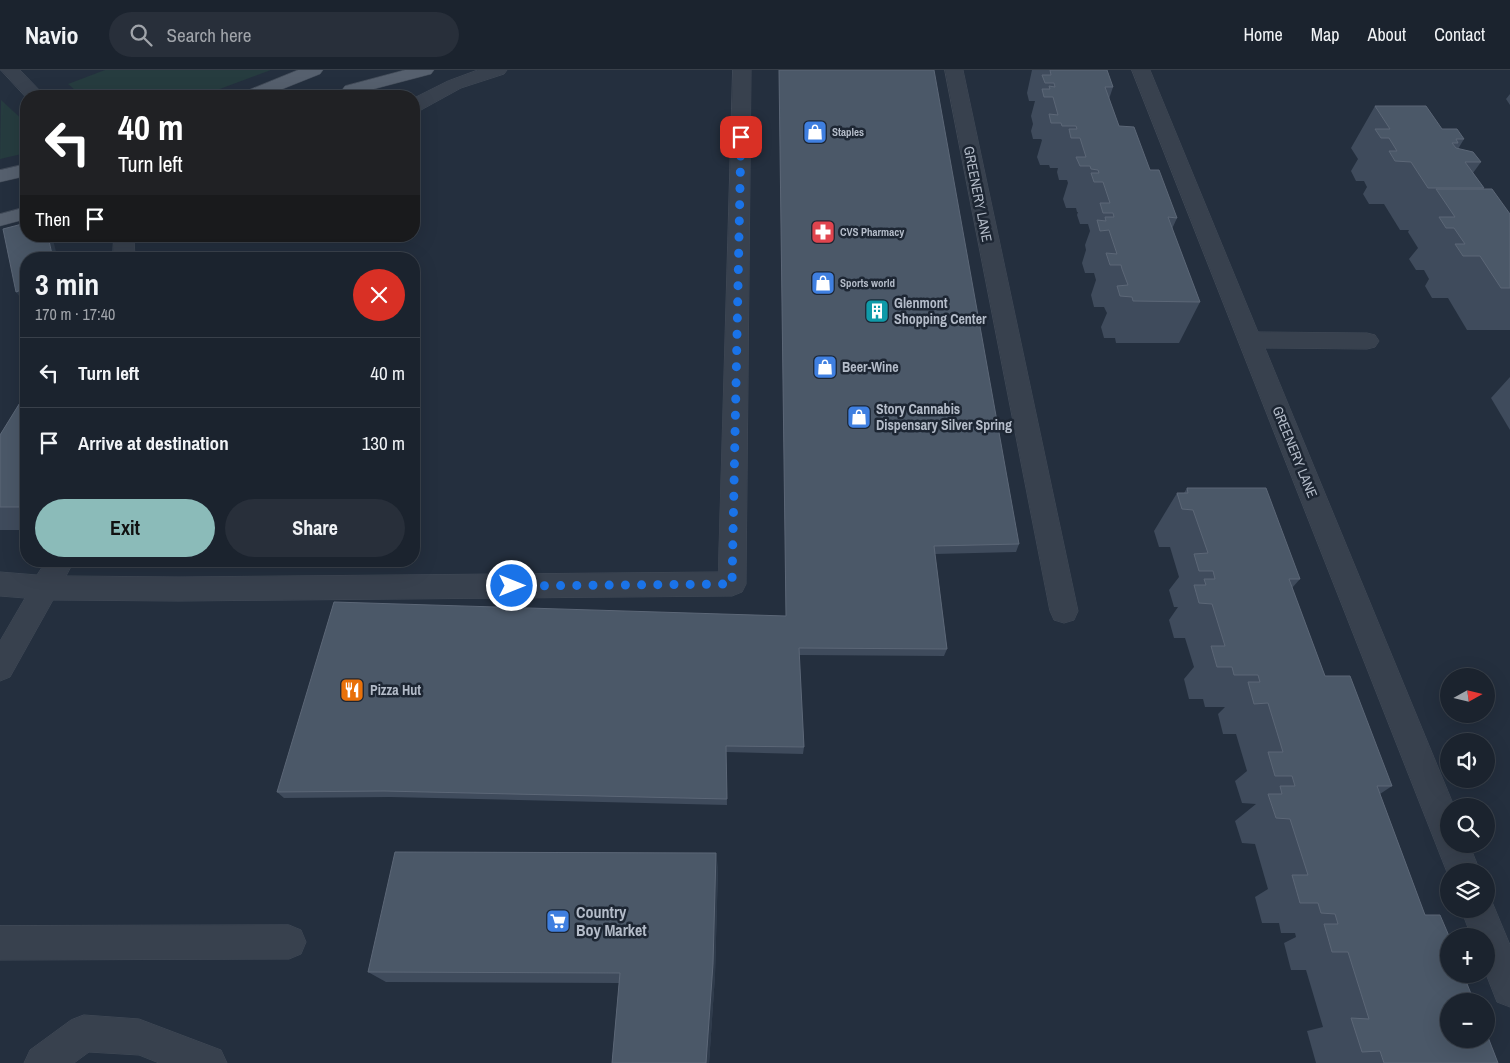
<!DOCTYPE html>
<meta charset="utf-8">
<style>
body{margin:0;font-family:"Archivo Narrow",sans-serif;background:#282f3a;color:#f1f3f6;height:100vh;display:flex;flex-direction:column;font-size:19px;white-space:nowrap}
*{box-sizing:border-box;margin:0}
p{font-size:16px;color:#a0a4aa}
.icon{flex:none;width:28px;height:28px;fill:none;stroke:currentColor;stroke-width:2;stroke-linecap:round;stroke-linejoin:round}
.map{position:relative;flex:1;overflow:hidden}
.panel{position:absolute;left:20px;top:182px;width:400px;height:315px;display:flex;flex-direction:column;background:#1b232e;border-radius:20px;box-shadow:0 5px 20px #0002,0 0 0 1px #39404a}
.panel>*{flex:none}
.banner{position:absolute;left:20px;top:20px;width:400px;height:152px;border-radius:20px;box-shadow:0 5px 20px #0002,0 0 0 1px #39404a;background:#202124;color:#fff;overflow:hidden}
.needle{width:32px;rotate:82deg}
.fabs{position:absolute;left:1440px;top:598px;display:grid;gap:10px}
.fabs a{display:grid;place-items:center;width:55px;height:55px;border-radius:50%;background:#1b232e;box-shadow:0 5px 20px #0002,0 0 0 1px #39404a;font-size:25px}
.pin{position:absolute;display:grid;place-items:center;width:42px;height:42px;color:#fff;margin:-21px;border-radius:10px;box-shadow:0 2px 8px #0006}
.me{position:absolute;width:55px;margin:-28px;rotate:90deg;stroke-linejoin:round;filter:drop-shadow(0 0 4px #0008)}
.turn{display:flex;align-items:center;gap:18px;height:105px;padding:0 15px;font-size:22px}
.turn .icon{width:65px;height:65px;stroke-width:2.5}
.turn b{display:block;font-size:35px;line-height:42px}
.then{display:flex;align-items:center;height:48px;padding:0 15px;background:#0003;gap:10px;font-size:19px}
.round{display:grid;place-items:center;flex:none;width:52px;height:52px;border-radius:26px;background:#282f3a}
.summary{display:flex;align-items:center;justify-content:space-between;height:85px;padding:0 15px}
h1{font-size:30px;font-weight:700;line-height:38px}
.primary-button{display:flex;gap:10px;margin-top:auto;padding:10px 15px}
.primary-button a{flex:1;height:58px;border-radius:30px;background:#8bbbb9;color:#111;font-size:20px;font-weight:700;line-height:58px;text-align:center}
.primary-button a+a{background:#282f3a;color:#f1f3f6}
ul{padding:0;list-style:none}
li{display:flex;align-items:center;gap:15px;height:70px;padding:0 15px;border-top:1px solid #39404a}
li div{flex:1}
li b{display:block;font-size:19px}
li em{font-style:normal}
header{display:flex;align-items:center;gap:30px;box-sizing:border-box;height:70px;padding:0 25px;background:#1b232e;border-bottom:1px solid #39404a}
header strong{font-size:24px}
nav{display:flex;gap:28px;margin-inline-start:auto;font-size:18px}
.search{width:350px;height:45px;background:#282f3a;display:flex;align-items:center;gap:12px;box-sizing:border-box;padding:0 18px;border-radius:28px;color:#a0a4aa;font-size:19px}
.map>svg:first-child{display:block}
</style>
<header>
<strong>Navio</strong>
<div class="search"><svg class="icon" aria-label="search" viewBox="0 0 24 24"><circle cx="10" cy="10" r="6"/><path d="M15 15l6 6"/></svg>Search here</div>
<nav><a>Home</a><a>Map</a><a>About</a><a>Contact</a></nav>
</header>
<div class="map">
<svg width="1510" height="993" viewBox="0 0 1510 993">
<rect width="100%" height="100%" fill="#242f3e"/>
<g fill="#263c3f">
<path d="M 105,0 L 271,0 L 201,26 L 82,26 L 68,14 Z"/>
<path d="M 1,30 L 26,53 L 26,83 L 0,89 Z"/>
</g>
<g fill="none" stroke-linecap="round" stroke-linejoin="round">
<g stroke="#414a57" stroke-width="1">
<g id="minor">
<path d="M 1,0 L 20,0 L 45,26 L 26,27 Z"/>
<path d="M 478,0 L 507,0 L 504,4 L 461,18 L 421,40 L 414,41 L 414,28 L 448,11 Z"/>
<path d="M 733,0 L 751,0 L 746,514 L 742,522 L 732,526 L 179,531 L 53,530 L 10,607 L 0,611 L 0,571 L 25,528 L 0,526 L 0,502 L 37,505 L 46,491 L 74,491 L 66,506 L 179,507 L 718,502 Z"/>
<path d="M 945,0 L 963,0 L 1078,541 L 1074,550 L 1064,553 L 1054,550 L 1050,541 Z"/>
<path d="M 1132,0 L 1150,0 L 1258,262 L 1367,263 L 1375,265 L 1379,271 L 1375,277 L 1367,279 L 1265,278 L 1454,736 L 1449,736 L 1449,774 L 1469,774 L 1480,801 L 1449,801 L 1449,807 Z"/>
<path d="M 114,166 L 134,166 L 135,189 L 113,189 Z"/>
<path d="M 1486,825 L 1490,827 L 1510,875 L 1510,937 L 1497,932 L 1486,904 L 1486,866 L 1471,866 L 1461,839 L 1486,839 Z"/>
<path d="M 289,855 L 301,860 L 306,872 L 301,884 L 289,889 L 0,890 L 0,856 Z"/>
<path d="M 84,945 L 139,949 L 221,980 L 227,993 L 159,993 L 139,985 L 89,982 L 74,993 L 24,993 L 30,980 L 71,950 Z"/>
</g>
</g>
<g stroke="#414a57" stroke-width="1">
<g id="major">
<path d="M 298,0 L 323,0 L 320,4 L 265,26 L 241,26 L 244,22 Z"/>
<path d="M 405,0 L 434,0 L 431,4 L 351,25 L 345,24 L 342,20 L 345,16 Z"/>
<path d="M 26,94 L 26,106 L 0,112 L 0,100 Z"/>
<path d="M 26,137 L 26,149 L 0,156 L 0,144 Z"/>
</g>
</g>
<use href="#minor" fill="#38414e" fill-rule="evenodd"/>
<use href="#major" fill="#56606e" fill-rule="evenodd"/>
</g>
<g fill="#3f4b5c">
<path d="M 779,0 L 1019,474 L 1016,482 L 935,484 L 947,579 L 944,586 L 799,585 L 804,677 L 803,684 L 726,682 L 727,735 L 390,727 L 284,728 L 277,722 L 786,546 Z"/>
<path d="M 1032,0 L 1107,0 L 1113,17 L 1109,29 L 1119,56 L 1150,100 L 1177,148 L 1172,159 L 1200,232 L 1179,273 L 1116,273 L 1115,268 L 1104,268 L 1101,257 L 1107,243 L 1104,237 L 1094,237 L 1091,225 L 1096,210 L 1094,203 L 1085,203 L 1082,193 L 1086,180 L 1085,175 L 1090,161 L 1088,154 L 1080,154 L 1077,145 L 1078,142 L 1077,142 L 1076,138 L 1066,138 L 1063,129 L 1068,113 L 1067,110 L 1059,110 L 1057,102 L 1058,98 L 1050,98 L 1049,95 L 1040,95 L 1037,87 L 1042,70 L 1041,69 L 1033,69 L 1031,61 L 1033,54 L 1031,46 L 1035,31 L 1029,31 L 1027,23 Z"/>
<path d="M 1510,24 L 1510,35 L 1506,29 Z"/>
<path d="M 1375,36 L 1442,59 L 1464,69 L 1458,79 L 1481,92 L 1473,103 L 1484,118 L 1483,119 L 1510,144 L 1510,260 L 1467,260 L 1448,228 L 1432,228 L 1425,216 L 1429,209 L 1424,200 L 1416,200 L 1409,189 L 1418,178 L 1408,162 L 1409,160 L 1400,160 L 1384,134 L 1369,134 L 1363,124 L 1367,117 L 1364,111 L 1356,111 L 1351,101 L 1358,89 L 1351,78 Z"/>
<path d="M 1510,307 L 1510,360 L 1491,328 Z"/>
<path d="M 26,323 L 26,460 L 0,460 L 0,365 Z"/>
<path d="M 1187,418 L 1300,509 L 1292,518 L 1325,606 L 1392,716 L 1380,724 L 1425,845 L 1498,993 L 1316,993 L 1307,961 L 1323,957 L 1306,900 L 1291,900 L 1284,873 L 1296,867 L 1295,863 L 1281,863 L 1279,853 L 1262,853 L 1255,827 L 1268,819 L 1255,774 L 1242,773 L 1235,751 L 1256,734 L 1242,733 L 1235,711 L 1247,701 L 1236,664 L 1223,664 L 1218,644 L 1225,637 L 1205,637 L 1203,629 L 1189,629 L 1184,609 L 1194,597 L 1185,568 L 1174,568 L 1169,550 L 1178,537 L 1174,537 L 1169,520 L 1179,507 L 1170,477 L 1159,477 L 1154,461 L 1177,423 L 1184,423 Z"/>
<path d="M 718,797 L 715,905 L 709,993 L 612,993 L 619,913 L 386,912 L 368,902 Z"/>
</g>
<g fill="#2f3b4b">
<path d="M 48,166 L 52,166 L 58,189 L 53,189 Z"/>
<path d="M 26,218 L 26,230 L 23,231 L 16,222 Z"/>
<path d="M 26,432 L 26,440 L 23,437 Z"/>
<path d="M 716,783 L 718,797 L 715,905 L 709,993 L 706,993 Z"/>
</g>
<g fill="#4b5868" stroke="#5c6777">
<path d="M 779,0 L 934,0 L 1019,474 L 934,476 L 947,579 L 799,578 L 804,677 L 726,676 L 727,729 L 384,721 L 277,722 L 334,532 L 786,546 Z"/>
<path d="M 1050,0 L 1107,0 L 1113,17 L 1105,17 L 1119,56 L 1134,57 L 1150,100 L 1159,100 L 1177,148 L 1168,147 L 1200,232 L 1133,231 L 1132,227 L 1120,226 L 1117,216 L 1128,215 L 1122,199 L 1121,195 L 1110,195 L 1106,183 L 1117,184 L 1109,160 L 1100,161 L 1097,150 L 1106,151 L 1105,147 L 1114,147 L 1113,143 L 1103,143 L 1100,133 L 1110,133 L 1103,112 L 1094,112 L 1091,103 L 1099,103 L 1098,100 L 1091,99 L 1090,96 L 1080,96 L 1076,87 L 1086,87 L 1080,68 L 1071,68 L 1069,59 L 1077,59 L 1076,56 L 1062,56 L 1061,53 L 1051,53 L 1049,44 L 1058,45 L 1053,27 L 1044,27 L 1042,19 L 1050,19 L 1049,16 L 1055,17 L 1054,13 L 1045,13 L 1042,5 L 1051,5 Z"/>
<path d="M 1375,36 L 1426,36 L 1442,59 L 1457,59 L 1464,69 L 1456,69 L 1458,73 L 1452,73 L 1456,78 L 1473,82 L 1481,92 L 1465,92 L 1484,118 L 1428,118 L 1411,92 L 1395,91 L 1389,81 L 1397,81 L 1389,68 L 1381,68 L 1375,59 L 1390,59 Z"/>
<path d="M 1436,119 L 1492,119 L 1510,144 L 1510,218 L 1501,218 L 1480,186 L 1463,186 L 1455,174 L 1465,174 L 1454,158 L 1446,158 L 1439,147 L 1455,147 Z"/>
<path d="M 26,153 L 26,166 L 48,166 L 53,189 L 26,189 L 26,218 L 16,222 L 3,159 Z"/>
<path d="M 26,323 L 26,432 L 23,437 L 0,437 L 0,365 Z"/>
<path d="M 1187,418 L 1266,418 L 1300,509 L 1289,509 L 1325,606 L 1350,606 L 1392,716 L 1377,716 L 1425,845 L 1440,845 L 1449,866 L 1449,904 L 1463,904 L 1474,931 L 1449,931 L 1449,969 L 1486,969 L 1486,962 L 1498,993 L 1384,993 L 1380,981 L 1362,982 L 1351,948 L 1369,949 L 1348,882 L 1332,882 L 1324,854 L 1338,854 L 1335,844 L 1321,843 L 1318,833 L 1300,833 L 1292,805 L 1308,805 L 1290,749 L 1276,748 L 1268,724 L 1282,724 L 1280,716 L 1295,716 L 1292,706 L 1275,706 L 1268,682 L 1283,682 L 1268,633 L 1254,634 L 1248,612 L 1260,612 L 1258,605 L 1234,605 L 1232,597 L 1217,597 L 1211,576 L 1225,576 L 1212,534 L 1199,533 L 1194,515 L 1206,515 L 1204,509 L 1215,509 L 1213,501 L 1199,501 L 1194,484 L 1208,483 L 1193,440 L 1182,439 L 1177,423 L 1188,423 Z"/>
<path d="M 395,782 L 716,783 L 713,894 L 706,993 L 612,993 L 620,903 L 368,902 Z"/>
</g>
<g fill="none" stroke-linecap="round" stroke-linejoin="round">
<path stroke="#1a73e8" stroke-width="9" stroke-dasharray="0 16.2" d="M 512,516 L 732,514 L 741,67"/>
</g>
<defs>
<g id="shop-square" transform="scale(1.25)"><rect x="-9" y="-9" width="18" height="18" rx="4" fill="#3f7fe0" stroke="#1d2633"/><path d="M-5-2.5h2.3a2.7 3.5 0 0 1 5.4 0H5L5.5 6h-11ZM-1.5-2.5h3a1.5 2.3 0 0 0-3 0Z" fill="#fff"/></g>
<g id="pharmacy-square" transform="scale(1.25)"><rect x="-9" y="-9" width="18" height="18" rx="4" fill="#e0444e" stroke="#1d2633"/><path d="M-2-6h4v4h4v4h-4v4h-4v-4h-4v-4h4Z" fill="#fff"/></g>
<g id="building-square" transform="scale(1.25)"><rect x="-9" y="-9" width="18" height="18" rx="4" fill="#0f9aa8" stroke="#1d2633"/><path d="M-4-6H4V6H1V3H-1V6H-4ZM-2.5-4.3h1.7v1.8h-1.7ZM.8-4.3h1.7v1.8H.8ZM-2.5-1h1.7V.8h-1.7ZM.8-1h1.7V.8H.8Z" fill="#fff"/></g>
<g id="restaurant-square" transform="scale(1.25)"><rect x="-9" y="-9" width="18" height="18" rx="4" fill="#e8710a" stroke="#1d2633"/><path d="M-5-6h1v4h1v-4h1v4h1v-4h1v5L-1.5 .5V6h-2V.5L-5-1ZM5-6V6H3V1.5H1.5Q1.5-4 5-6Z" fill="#fff"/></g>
<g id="supermarket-square" transform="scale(1.25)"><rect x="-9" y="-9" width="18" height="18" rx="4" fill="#3f7fe0" stroke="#1d2633"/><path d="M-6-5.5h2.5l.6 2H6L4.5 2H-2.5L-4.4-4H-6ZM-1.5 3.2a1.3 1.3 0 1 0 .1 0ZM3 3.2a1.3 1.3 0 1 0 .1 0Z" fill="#fff"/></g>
</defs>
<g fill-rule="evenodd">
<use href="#shop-square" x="815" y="62"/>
<use href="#pharmacy-square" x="823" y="162"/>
<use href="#shop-square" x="823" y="213"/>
<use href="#building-square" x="877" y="241"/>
<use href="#shop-square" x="825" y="297"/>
<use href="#shop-square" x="859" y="347"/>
<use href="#restaurant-square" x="352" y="620"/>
<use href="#supermarket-square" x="558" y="851"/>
</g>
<g text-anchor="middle" stroke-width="5" stroke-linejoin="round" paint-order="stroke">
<g font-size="11" font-weight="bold" fill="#b4bcc9" stroke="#1d2633" text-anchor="start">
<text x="832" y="66">Staples</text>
<text x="840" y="166">CVS Pharmacy</text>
<text x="840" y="217">Sports world</text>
</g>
<g font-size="14" fill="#b4bcc9" stroke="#1d2633">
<text transform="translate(978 124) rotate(79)" y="5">GREENERY LANE</text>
<text transform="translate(1295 382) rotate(68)" y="5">GREENERY LANE</text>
</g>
<g font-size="14" font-weight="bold" fill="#b4bcc9" stroke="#1d2633" text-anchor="start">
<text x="894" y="238">Glenmont<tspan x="894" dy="16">Shopping Center</tspan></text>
<text x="842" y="302">Beer-Wine</text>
<text x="876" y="344">Story Cannabis<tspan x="876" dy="16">Dispensary Silver Spring</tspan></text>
<text x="370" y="625">Pizza Hut</text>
</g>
<g font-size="16" font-weight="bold" fill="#b4bcc9" stroke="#1d2633" text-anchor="start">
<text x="576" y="848">Country<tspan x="576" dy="18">Boy Market</tspan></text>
</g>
</g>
</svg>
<div class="fabs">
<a><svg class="needle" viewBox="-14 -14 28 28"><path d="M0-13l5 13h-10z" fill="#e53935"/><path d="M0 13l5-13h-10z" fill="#a0a4aa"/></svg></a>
<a><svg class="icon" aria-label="sound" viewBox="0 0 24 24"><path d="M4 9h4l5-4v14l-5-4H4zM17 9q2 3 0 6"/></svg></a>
<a><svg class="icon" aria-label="search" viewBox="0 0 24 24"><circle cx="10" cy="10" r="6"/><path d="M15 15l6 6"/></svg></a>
<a><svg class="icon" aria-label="layers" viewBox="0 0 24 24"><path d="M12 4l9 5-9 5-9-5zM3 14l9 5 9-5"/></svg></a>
<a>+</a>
<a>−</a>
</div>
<div class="pin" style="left:741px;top:67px;background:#d93025"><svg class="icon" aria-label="arrive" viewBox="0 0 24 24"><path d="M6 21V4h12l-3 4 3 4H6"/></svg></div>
<svg class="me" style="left:512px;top:516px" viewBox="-20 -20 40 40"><circle r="17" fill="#1a73e8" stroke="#fff" stroke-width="3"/><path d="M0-11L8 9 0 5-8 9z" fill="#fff"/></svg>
<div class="banner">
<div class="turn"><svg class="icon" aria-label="left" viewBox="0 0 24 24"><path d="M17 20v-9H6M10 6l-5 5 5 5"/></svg><div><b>40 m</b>Turn left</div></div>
<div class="then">Then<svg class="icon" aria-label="arrive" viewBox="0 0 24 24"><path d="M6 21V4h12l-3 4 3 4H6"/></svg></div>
</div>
<section class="panel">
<div class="summary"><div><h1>3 min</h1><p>170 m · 17:40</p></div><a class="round" style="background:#d93025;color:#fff"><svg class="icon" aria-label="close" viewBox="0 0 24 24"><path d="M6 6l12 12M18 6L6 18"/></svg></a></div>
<ul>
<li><svg class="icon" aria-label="left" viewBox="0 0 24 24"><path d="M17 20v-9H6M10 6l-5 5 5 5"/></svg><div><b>Turn left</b></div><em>40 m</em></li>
<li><svg class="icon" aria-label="arrive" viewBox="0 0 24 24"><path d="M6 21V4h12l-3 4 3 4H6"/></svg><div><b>Arrive at destination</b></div><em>130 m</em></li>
</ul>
<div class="primary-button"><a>Exit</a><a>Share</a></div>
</section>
</div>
